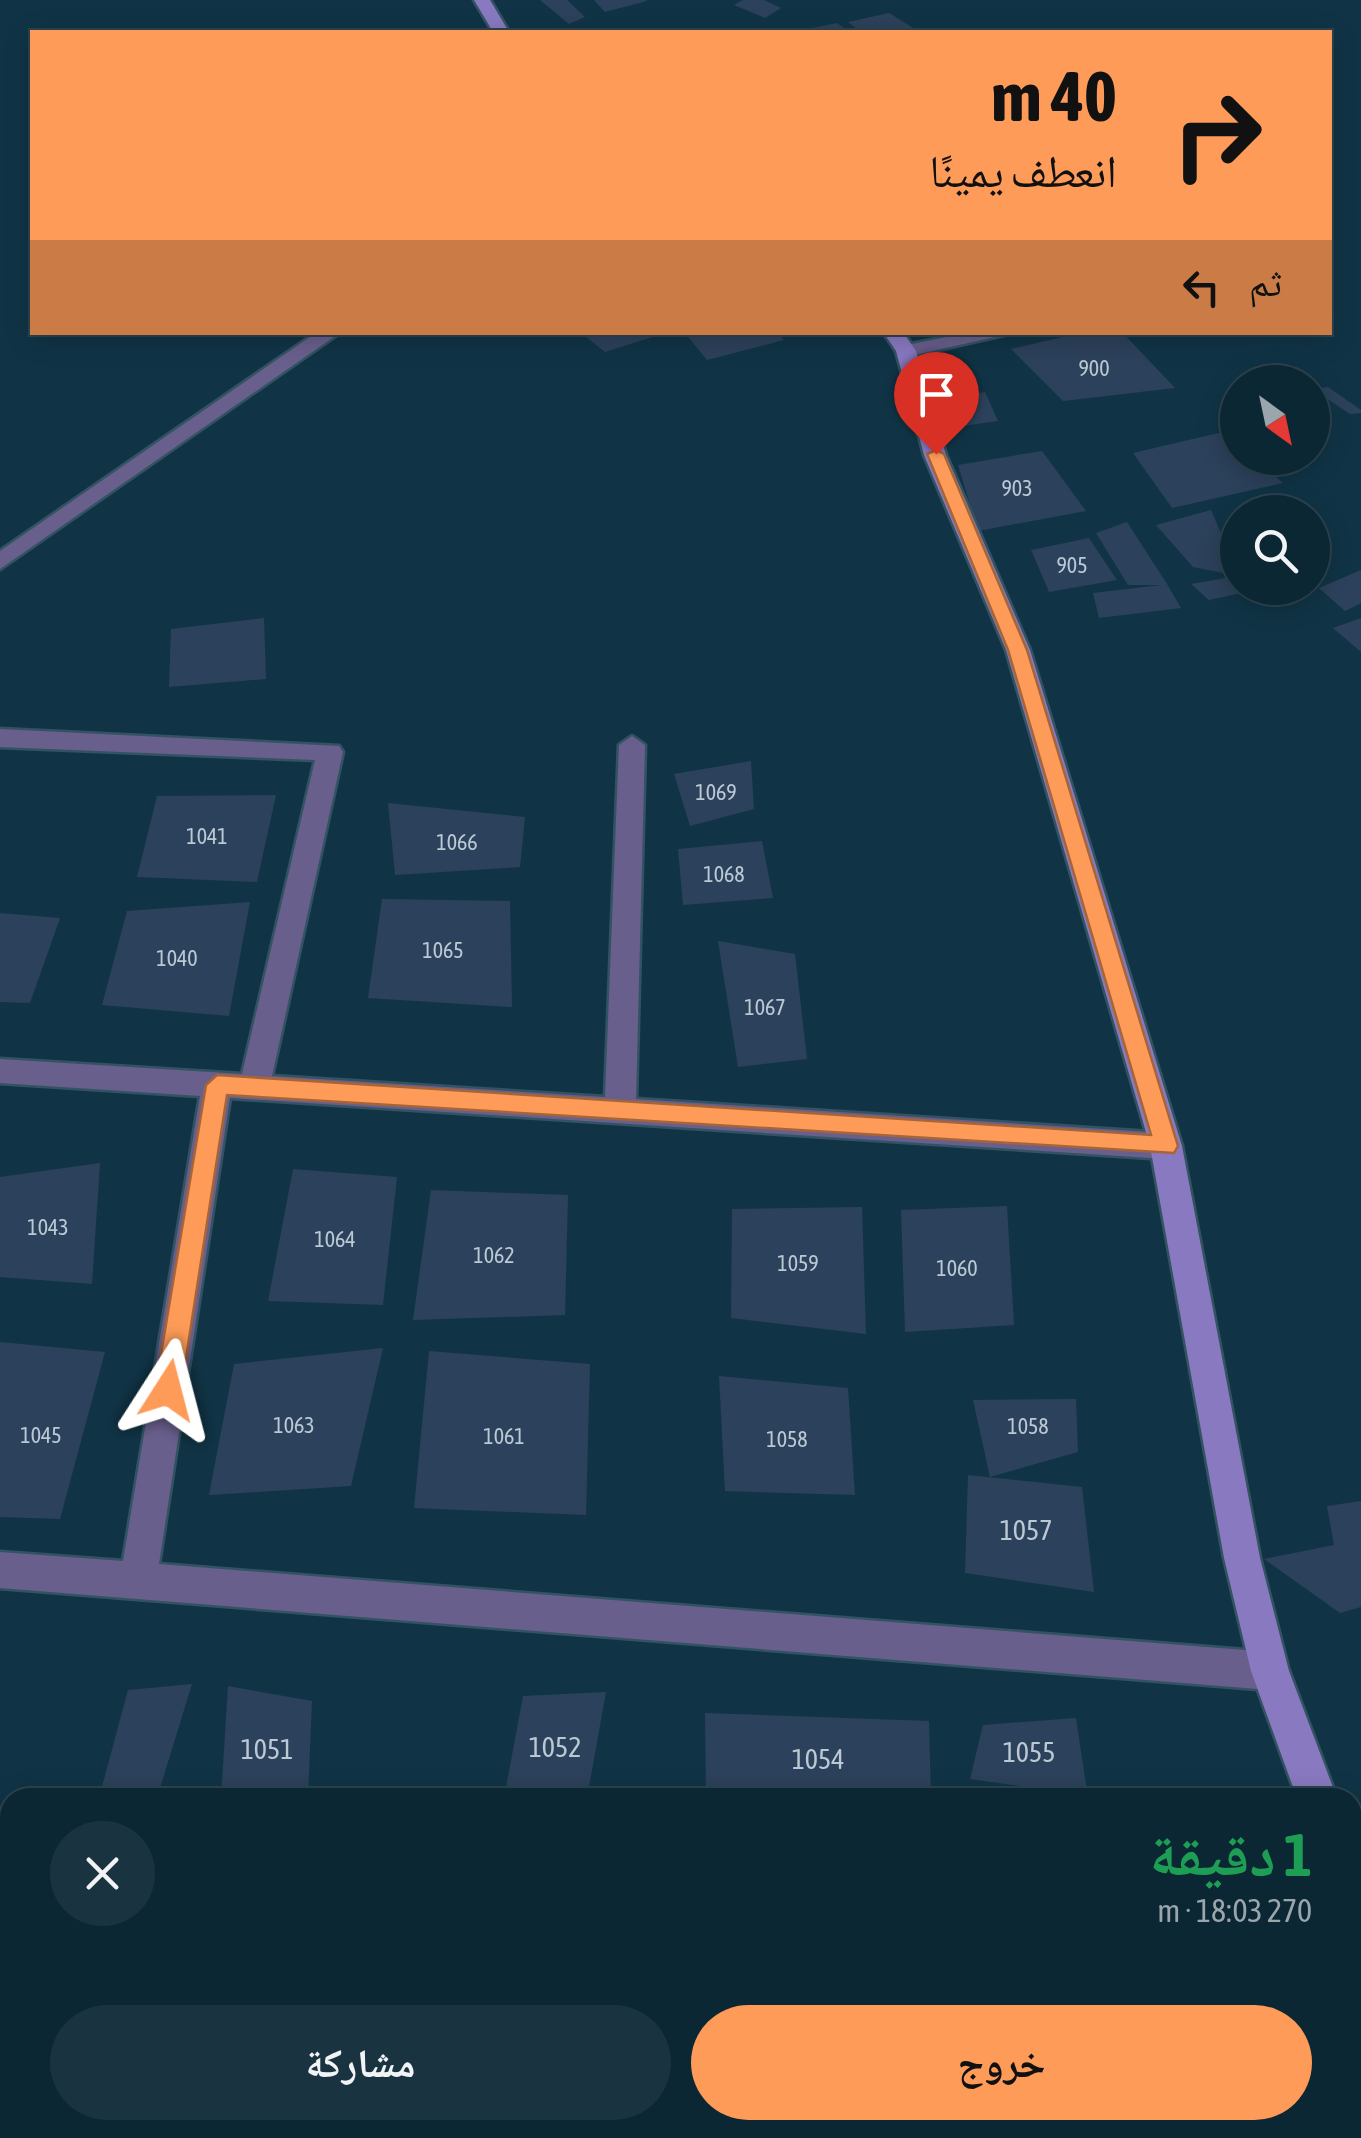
<!DOCTYPE html>
<html lang="ar">
<meta charset="utf-8">
<style>
body{margin:0;font-family:"Asap Condensed","Noto Naskh Arabic",sans-serif;background:#1a3340;color:#f1f3f6;direction:rtl;height:100vh;display:flex;flex-direction:column;font-size:38px;white-space:nowrap}
*{box-sizing:border-box;margin:0}
p{font-size:32px;color:#9aa5ac}
.icon{flex:none;width:55px;height:55px;fill:none;stroke:currentColor;stroke-width:2;stroke-linecap:round;stroke-linejoin:round}
.map{position:relative;flex:1;overflow:hidden;direction:ltr}
.sheet{position:absolute;left:0px;top:1788px;width:1362px;height:352px;display:flex;flex-direction:column;background:#0c2734;border-radius:30px 30px 0 0;box-shadow:0 5px 25px #0003,0 0 0 2px #2c444f;direction:rtl}
.sheet>*{flex:none}
.guide{position:absolute;left:30px;top:30px;width:1302px;height:305px;border-radius:0px;box-shadow:0 5px 25px #0003,0 0 0 2px #2c444f;direction:rtl;background:#fe9b58;color:#111;overflow:hidden}
.needle{width:65px;rotate:147deg}
.fabs{position:absolute;left:1220px;top:365px;display:grid;gap:20px}
.fabs a{display:grid;place-items:center;width:110px;height:110px;border-radius:50%;background:#0c2734;box-shadow:0 5px 25px #0003,0 0 0 2px #2c444f;font-size:50px}
.pin{position:absolute;display:grid;place-items:center;width:85px;height:85px;color:#fff;margin:-102px -42px;border-radius:50% 50% 50% 0;rotate:-45deg;box-shadow:0 0 10px #0007}
.pin .icon{rotate:45deg}
.me{position:absolute;width:110px;margin:-55px;rotate:9deg;stroke-linejoin:round;filter:drop-shadow(0 0 8px #0008)}
.turn{display:flex;align-items:center;gap:35px;height:210px;padding:0 50px;font-size:45px}
.turn .icon{width:130px;height:130px;stroke-width:2.5}
.turn b{display:block;font-size:70px;line-height:85px}
.then{display:flex;align-items:center;height:95px;padding:0 50px;background:#0003;gap:20px;font-size:38px}
.round{display:grid;place-items:center;flex:none;width:105px;height:105px;border-radius:52px;background:#1a3340}
.overview{display:flex;align-items:center;justify-content:space-between;height:170px;padding:0 50px}
h1{font-size:60px;font-weight:700;line-height:75px;color:#1e9e55}
.button{display:flex;gap:20px;margin-top:auto;padding:20px 50px}
.button a{flex:1;height:115px;border-radius:60px;background:#fe9b58;color:#111;font-size:40px;font-weight:700;line-height:115px;text-align:center}
.button a+a{background:#1a3340;color:#f1f3f6}
.map>svg:first-child{display:block}
</style>
<div class="map">
<svg width="1361" height="2138" viewBox="0 0 1361 2138">
<rect width="100%" height="100%" fill="#103446"/>
<g fill="#2c415b">
<path d="M 540,0 L 567,0 L 585,17 L 569,24 Z"/>
<path d="M 594,0 L 647,0 L 647,1 L 605,12 Z"/>
<path d="M 743,0 L 764,0 L 781,8 L 765,18 L 734,5 Z"/>
<path d="M 889,13 L 920,32 L 861,32 L 848,22 Z"/>
<path d="M 837,23 L 850,32 L 798,32 L 798,31 Z"/>
<path d="M 580,332 L 652,332 L 656,336 L 605,352 Z"/>
<path d="M 684,332 L 778,332 L 784,340 L 707,360 Z"/>
<path d="M 1084,332 L 1122,332 L 1175,388 L 1063,401 L 1011,349 Z"/>
<path d="M 1328,387 L 1361,410 L 1361,413 L 1350,414 L 1312,389 Z"/>
<path d="M 985,392 L 998,421 L 949,428 L 934,400 Z"/>
<path d="M 1227,431 L 1238,441 L 1238,458 L 1255,458 L 1283,483 L 1172,508 L 1133,453 Z"/>
<path d="M 1042,451 L 1086,511 L 978,531 L 958,465 Z"/>
<path d="M 1211,510 L 1238,573 L 1238,576 L 1193,567 L 1156,525 Z"/>
<path d="M 1127,522 L 1167,584 L 1181,608 L 1099,618 L 1093,593 L 1161,585 L 1128,585 L 1096,533 Z"/>
<path d="M 1089,538 L 1117,580 L 1049,592 L 1031,550 Z"/>
<path d="M 1361,570 L 1361,603 L 1345,611 L 1319,588 Z"/>
<path d="M 1238,576 L 1238,588 L 1259,589 L 1209,600 L 1191,584 Z"/>
<path d="M 264,618 L 266,679 L 169,687 L 171,629 Z"/>
<path d="M 1361,618 L 1361,652 L 1333,628 Z"/>
<path d="M 751,761 L 754,809 L 690,826 L 674,774 Z"/>
<path d="M 276,795 L 257,882 L 137,877 L 157,796 Z"/>
<path d="M 388,803 L 525,817 L 520,867 L 395,875 Z"/>
<path d="M 762,841 L 773,898 L 683,905 L 678,849 Z"/>
<path d="M 382,899 L 510,901 L 512,1007 L 368,998 Z"/>
<path d="M 250,902 L 229,1016 L 102,1005 L 127,911 Z"/>
<path d="M 0,913 L 60,918 L 30,1003 L 0,1002 Z"/>
<path d="M 718,941 L 795,954 L 807,1059 L 738,1067 Z"/>
<path d="M 100,1163 L 92,1284 L 0,1277 L 0,1177 Z"/>
<path d="M 293,1169 L 397,1177 L 383,1305 L 268,1301 Z"/>
<path d="M 431,1190 L 568,1195 L 565,1315 L 413,1320 Z"/>
<path d="M 1007,1206 L 1014,1325 L 905,1332 L 901,1210 Z"/>
<path d="M 862,1207 L 866,1334 L 731,1318 L 732,1209 Z"/>
<path d="M 0,1342 L 105,1352 L 60,1519 L 0,1517 Z"/>
<path d="M 383,1348 L 351,1486 L 209,1495 L 234,1364 Z"/>
<path d="M 429,1351 L 590,1364 L 586,1515 L 414,1508 Z"/>
<path d="M 719,1376 L 848,1388 L 855,1495 L 725,1491 Z"/>
<path d="M 1076,1399 L 1078,1452 L 990,1477 L 973,1400 Z"/>
<path d="M 968,1475 L 1082,1487 L 1094,1592 L 965,1573 Z"/>
<path d="M 1361,1501 L 1361,1607 L 1340,1613 L 1264,1559 L 1334,1545 L 1327,1506 Z"/>
<path d="M 192,1684 L 157,1798 L 99,1798 L 128,1690 Z"/>
<path d="M 228,1686 L 312,1701 L 308,1798 L 221,1798 Z"/>
<path d="M 606,1692 L 587,1798 L 504,1798 L 523,1696 Z"/>
<path d="M 705,1713 L 929,1721 L 931,1798 L 706,1798 Z"/>
<path d="M 1076,1718 L 1088,1798 L 1034,1798 L 1033,1788 L 970,1779 L 983,1725 Z"/>
<path d="M 695,2130 L 918,2130 L 917,2138 L 696,2138 Z"/>
<path d="M 999,2130 L 1060,2130 L 1093,2136 L 1000,2138 Z"/>
</g>
<g fill="none" stroke-linecap="round" stroke-linejoin="round">
<g stroke="#335363" stroke-width="5">
<g id="street">
<path d="M 317,332 L 341,332 L 0,569 L 0,551 Z"/>
<path d="M 972,332 L 1017,332 L 906,357 L 896,351 L 906,345 Z"/>
<path d="M 0,729 L 339,746 L 343,752 L 272,1076 L 605,1097 L 619,745 L 632,736 L 645,745 L 636,1099 L 1166,1133 L 1177,1137 L 1182,1146 L 1177,1155 L 1166,1159 L 230,1098 L 159,1564 L 1270,1652 L 1283,1658 L 1289,1671 L 1283,1684 L 1270,1690 L 0,1588 L 0,1552 L 123,1561 L 200,1096 L 0,1083 L 0,1059 L 242,1074 L 315,760 L 0,747 Z"/>
</g>
</g>
<g stroke="#335363" stroke-width="5">
<g id="secondary">
<path d="M 474,0 L 490,0 L 509,32 L 493,32 Z"/>
<path d="M 883,332 L 903,332 L 916,351 L 946,455 L 1030,650 L 1182,1146 L 1260,1558 L 1289,1671 L 1337,1798 L 1297,1798 L 1251,1671 L 1224,1558 L 1150,1146 L 1006,650 L 924,455 L 896,351 Z"/>
<path d="M 1352,1874 L 1361,1877 L 1361,1938 L 1352,1934 Z"/>
</g>
</g>
<use href="#street" fill="#695f8d" fill-rule="evenodd"/>
<use href="#secondary" fill="#8979c1" fill-rule="evenodd"/>
</g>
<path fill="#fe9b58" stroke="#a56539" stroke-width="2.5" d="M 936,450 L 944,454 L 1027,650 L 1178,1146 L 1174,1153 L 227,1095 L 181,1390 L 177,1399 L 168,1402 L 159,1399 L 155,1390 L 206,1085 L 217,1075 L 1151,1135 L 1008,650 L 927,454 Z"/>
<g text-anchor="middle" stroke-width="10" stroke-linejoin="round" paint-order="stroke">
<g font-size="22" fill="#bac9d4">
<text x="1094" y="376">900</text>
<text x="1017" y="496">903</text>
<text x="1072" y="573">905</text>
<text x="716" y="800">1069</text>
<text x="207" y="844">1041</text>
<text x="457" y="850">1066</text>
<text x="724" y="882">1068</text>
<text x="443" y="958">1065</text>
<text x="177" y="966">1040</text>
<text x="765" y="1015">1067</text>
<text x="48" y="1235">1043</text>
<text x="335" y="1247">1064</text>
<text x="494" y="1263">1062</text>
<text x="798" y="1271">1059</text>
<text x="957" y="1276">1060</text>
<text x="294" y="1433">1063</text>
<text x="1028" y="1434">1058</text>
<text x="41" y="1443">1045</text>
<text x="504" y="1444">1061</text>
<text x="787" y="1447">1058</text>
</g>
<g font-size="28" fill="#bac9d4">
<text x="1026" y="1540">1057</text>
<text x="555" y="1757">1052</text>
<text x="267" y="1759">1051</text>
<text x="1029" y="1762">1055</text>
<text x="818" y="1769">1054</text>
</g>
</g>
</svg>
<div class="fabs">
<a><svg class="needle" viewBox="-14 -14 28 28"><path d="M0-13l5 13h-10z" fill="#e53935"/><path d="M0 13l5-13h-10z" fill="#9aa5ac"/></svg></a>
<a><svg class="icon" aria-label="search" viewBox="0 0 24 24"><circle cx="10" cy="10" r="6"/><path d="M15 15l6 6"/></svg></a>
</div>
<div class="pin" style="left:936px;top:454px;background:#d93025"><svg class="icon" aria-label="arrive" viewBox="0 0 24 24"><path d="M6 21V4h12l-3 4 3 4H6"/></svg></div>
<svg class="me" style="left:168px;top:1390px" viewBox="-20 -20 40 40"><path d="M0-17L14 15 0 8-14 15z" fill="#fe9b58" stroke="#fff" stroke-width="4"/></svg>
<div class="guide">
<div class="turn"><svg class="icon" aria-label="right" viewBox="0 0 24 24"><path d="M7 20v-9h11M14 6l5 5-5 5"/></svg><div><b>40 m</b>انعطف يمينًا</div></div>
<div class="then">ثم<svg class="icon" aria-label="left" viewBox="0 0 24 24"><path d="M17 20v-9H6M10 6l-5 5 5 5"/></svg></div>
</div>
<section class="sheet">
<div class="overview"><div><h1>1 دقيقة</h1><p>270 m · 18:03</p></div><a class="round"><svg class="icon" aria-label="close" viewBox="0 0 24 24"><path d="M6 6l12 12M18 6L6 18"/></svg></a></div>
<div class="button"><a>خروج</a><a>مشاركة</a></div>
</section>
</div>
